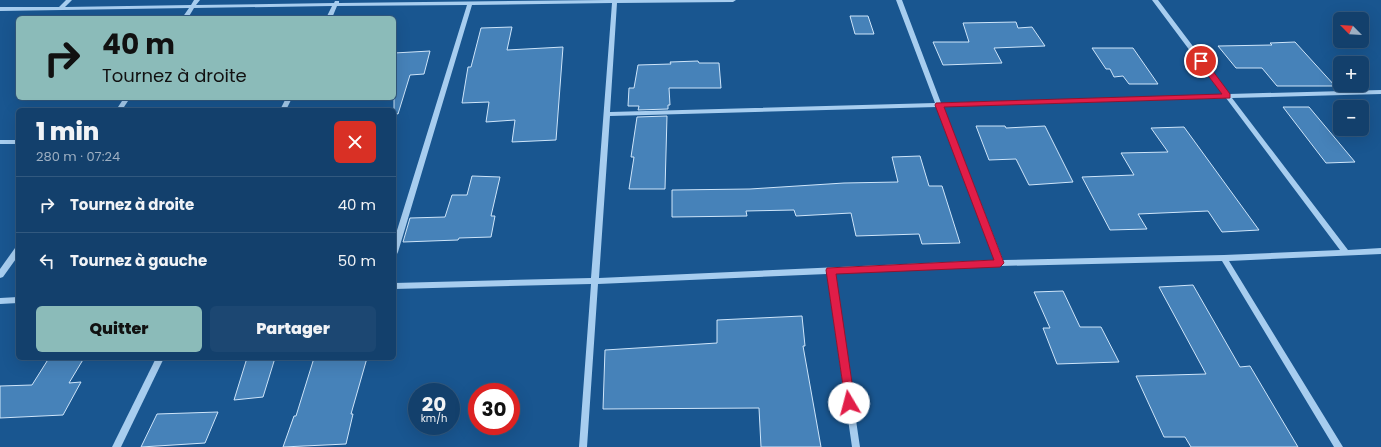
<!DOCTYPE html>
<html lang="fr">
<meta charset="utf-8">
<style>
body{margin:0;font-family:Poppins,sans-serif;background:#1c4772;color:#f1f3f6;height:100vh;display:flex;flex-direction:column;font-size:15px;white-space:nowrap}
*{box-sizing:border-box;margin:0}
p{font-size:13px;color:#9dafc2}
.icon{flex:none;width:22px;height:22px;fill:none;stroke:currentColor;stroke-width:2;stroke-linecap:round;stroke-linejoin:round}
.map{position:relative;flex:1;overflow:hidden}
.drawer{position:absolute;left:16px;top:108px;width:380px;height:252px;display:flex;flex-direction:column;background:#13406c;border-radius:6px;box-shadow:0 4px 16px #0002,0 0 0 1px #32597f}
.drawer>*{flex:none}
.hud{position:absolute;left:16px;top:16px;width:380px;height:84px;border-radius:6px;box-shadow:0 4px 16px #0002,0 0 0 1px #32597f;background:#8bbbb9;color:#111;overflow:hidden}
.needle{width:26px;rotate:294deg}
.tools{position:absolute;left:1333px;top:12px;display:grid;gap:8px}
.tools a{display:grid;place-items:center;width:36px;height:36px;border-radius:6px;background:#13406c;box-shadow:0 4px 16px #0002,0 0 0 1px #32597f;font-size:20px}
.speed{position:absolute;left:408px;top:383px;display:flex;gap:8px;font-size:20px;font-weight:700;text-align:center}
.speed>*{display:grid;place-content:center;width:52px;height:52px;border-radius:50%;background:#13406c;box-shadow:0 4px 16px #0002,0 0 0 1px #32597f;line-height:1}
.speed small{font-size:10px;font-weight:400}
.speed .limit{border:6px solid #d22;background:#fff;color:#111}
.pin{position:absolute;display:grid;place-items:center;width:34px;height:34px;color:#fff;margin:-17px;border:2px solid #fff;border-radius:50%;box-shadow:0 1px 4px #0007}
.me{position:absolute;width:44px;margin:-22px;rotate:352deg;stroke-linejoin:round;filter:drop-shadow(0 0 3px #0008)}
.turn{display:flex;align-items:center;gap:14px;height:84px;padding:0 20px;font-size:18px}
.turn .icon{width:52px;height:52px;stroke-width:2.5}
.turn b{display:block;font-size:28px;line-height:34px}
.round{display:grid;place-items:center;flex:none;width:42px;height:42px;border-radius:6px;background:#1c4772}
.headline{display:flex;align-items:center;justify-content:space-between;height:68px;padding:0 20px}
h1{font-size:24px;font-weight:800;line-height:30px}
.primary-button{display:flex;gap:8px;margin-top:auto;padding:8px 20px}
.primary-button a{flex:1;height:46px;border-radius:6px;background:#8bbbb9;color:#111;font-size:16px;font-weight:800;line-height:46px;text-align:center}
.primary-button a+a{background:#1c4772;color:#f1f3f6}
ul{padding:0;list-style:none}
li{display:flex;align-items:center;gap:12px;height:56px;padding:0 20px;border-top:1px solid #32597f}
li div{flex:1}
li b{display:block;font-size:15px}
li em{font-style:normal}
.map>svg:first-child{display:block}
</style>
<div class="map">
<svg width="1381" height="447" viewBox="0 0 1381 447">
<rect width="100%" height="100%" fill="#195690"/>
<g fill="#4682b9" stroke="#cee5fa">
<path d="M 850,16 L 868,16 L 874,34 L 855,34 Z"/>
<path d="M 1016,22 L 1018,28 L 1032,27 L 1045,46 L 994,48 L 1002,63 L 943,65 L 933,42 L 969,42 L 963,23 Z"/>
<path d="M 512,27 L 507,50 L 563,47 L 556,140 L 512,142 L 515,120 L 486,122 L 489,102 L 462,103 L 468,67 L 471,67 L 481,28 Z"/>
<path d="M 1295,42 L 1335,86 L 1277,86 L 1262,68 L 1236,68 L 1218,46 L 1272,45 L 1270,43 Z"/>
<path d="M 1092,48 L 1133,48 L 1158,84 L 1129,84 L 1123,76 L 1114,77 L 1110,69 L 1106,69 Z"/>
<path d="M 430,51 L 424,74 L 410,75 L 398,114 L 394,113 L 394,53 Z"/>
<path d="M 698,61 L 699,63 L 719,63 L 721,88 L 669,88 L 670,105 L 668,105 L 668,109 L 638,110 L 639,106 L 628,106 L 629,88 L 634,88 L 638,65 L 671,64 L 670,62 Z"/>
<path d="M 1283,107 L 1309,107 L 1355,162 L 1326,163 Z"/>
<path d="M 667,116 L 665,189 L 629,189 L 634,157 L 631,157 L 637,117 Z"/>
<path d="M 976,126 L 1005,126 L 1006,128 L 1045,126 L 1073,182 L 1029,185 L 1016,159 L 989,160 Z"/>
<path d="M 1184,127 L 1259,230 L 1222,232 L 1208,211 L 1138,214 L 1147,229 L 1110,230 L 1082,177 L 1134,175 L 1121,153 L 1168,152 L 1151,128 Z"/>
<path d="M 920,156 L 929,186 L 942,186 L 960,243 L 922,244 L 919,234 L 856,236 L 851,213 L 796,216 L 794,210 L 746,211 L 747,216 L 672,217 L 672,190 L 750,189 L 844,183 L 898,182 L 892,157 Z"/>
<path d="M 472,176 L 500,177 L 491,216 L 495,216 L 491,237 L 459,238 L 458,240 L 403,242 L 410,218 L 445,217 L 452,195 L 467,195 Z"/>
<path d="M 1193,285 L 1240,367 L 1250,366 L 1298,447 L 1191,447 L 1185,437 L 1164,437 L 1136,376 L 1206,374 L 1159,287 Z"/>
<path d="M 1063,291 L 1080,327 L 1101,327 L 1119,362 L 1057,364 L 1043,328 L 1050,328 L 1034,292 Z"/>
<path d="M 802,316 L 805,346 L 803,346 L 821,447 L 761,447 L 759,408 L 603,409 L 605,350 L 717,343 L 717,320 Z"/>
<path d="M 49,358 L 84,358 L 69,383 L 81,382 L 63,415 L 0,418 L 0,386 L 32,385 Z"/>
<path d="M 247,358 L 275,358 L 263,397 L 234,400 Z"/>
<path d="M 314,358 L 367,358 L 351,414 L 353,414 L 346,444 L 283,447 L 294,416 L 296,416 Z"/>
<path d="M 218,412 L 205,443 L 141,447 L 157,414 Z"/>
</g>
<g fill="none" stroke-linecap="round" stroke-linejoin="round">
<g fill="#a7cdef" fill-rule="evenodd">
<path d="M 66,0 L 72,0 L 65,7 L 191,5 L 194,0 L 200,0 L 196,5 L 334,3 L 335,1 L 339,1 L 339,3 L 606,0 L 736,0 L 733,2 L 617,3 L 610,112 L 935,103 L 896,0 L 902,0 L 941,103 L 1223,95 L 1152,0 L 1158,0 L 1229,94 L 1381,90 L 1381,94 L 1232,98 L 1348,250 L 1381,248 L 1381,254 L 1229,261 L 1343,447 L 1334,447 L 1222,261 L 1000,266 L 834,273 L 860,447 L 852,447 L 827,274 L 598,284 L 587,447 L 579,447 L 591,284 L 394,289 L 394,283 L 591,278 L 612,3 L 472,5 L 398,252 L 397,254 L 394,255 L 394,240 L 467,5 L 337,6 L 332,18 L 326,18 L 332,6 L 194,8 L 188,18 L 182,18 L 189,8 L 0,11 L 0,7 L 59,7 ZM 1226,98 L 1340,250 L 1224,255 L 1003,260 L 943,106 ZM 937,107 L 995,260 L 599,278 L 610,116 Z"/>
<path d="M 124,98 L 130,98 L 122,110 L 116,110 Z"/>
<path d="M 286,98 L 292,98 L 286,110 L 280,110 Z"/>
<rect x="0" y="140" width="18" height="4"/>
<path d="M 18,247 L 18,256 L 3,277 L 0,278 L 0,269 L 15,248 Z"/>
<path d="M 18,297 L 18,303 L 0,304 L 0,298 Z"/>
<path d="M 156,358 L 164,358 L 121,447 L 112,447 Z"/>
</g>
</g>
<path fill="#e11d48" stroke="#92132f" d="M 1198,59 L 1204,59 L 1230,94 L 1230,98 L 944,107 L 1004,263 L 1000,267 L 836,274 L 855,403 L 853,406 L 849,408 L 846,406 L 826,270 L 827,268 L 994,260 L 935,105 L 936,103 L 1222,94 L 1197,61 Z"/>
</svg>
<div class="tools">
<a><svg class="needle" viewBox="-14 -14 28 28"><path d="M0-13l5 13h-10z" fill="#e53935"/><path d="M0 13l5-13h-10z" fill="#9dafc2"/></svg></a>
<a>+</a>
<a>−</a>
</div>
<div class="speed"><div>20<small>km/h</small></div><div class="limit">30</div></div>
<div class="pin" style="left:1201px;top:61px;background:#d93025"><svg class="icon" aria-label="arrive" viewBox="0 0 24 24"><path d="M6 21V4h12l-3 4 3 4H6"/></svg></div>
<svg class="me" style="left:849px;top:403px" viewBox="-20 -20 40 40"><circle r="19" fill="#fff"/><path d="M0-13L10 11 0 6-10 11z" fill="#e11d48"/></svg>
<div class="hud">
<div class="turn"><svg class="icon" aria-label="right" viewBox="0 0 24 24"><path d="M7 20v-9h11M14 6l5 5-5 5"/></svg><div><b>40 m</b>Tournez à droite</div></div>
</div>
<section class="drawer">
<div class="headline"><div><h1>1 min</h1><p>280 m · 07:24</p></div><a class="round" style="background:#d93025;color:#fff"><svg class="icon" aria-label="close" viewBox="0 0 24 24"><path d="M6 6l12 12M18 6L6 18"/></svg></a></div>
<ul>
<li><svg class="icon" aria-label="right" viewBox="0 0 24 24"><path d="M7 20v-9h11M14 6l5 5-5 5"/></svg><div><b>Tournez à droite</b></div><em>40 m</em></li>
<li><svg class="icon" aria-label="left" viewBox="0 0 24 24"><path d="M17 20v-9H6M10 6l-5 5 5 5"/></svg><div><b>Tournez à gauche</b></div><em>50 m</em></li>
</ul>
<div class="primary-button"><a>Quitter</a><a>Partager</a></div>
</section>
</div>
